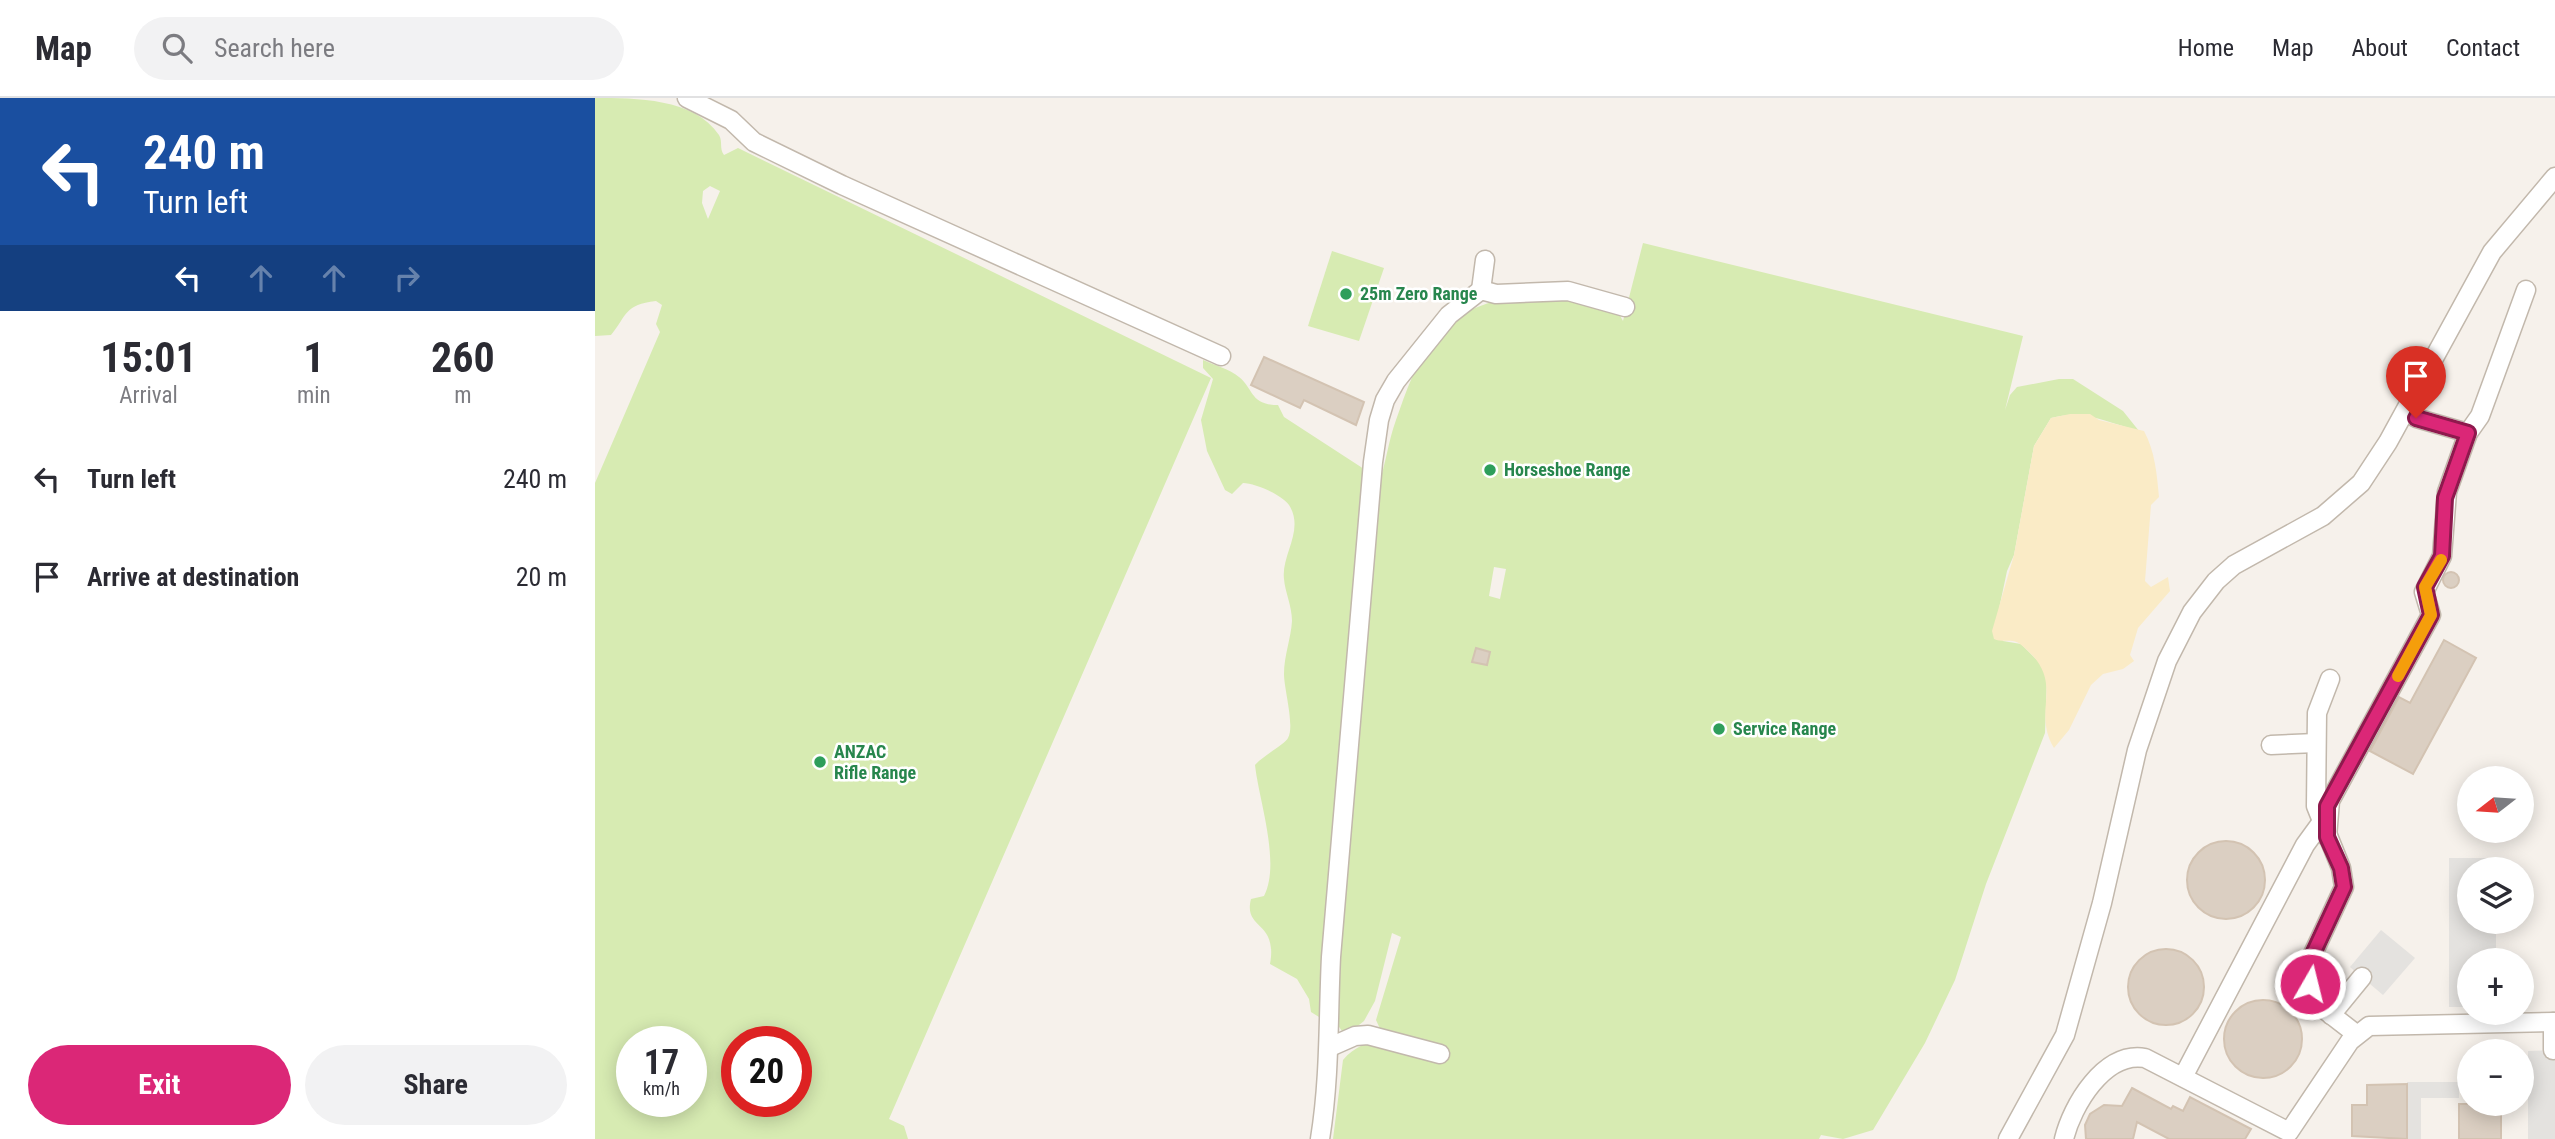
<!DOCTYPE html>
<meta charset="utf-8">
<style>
body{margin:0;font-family:"Roboto Condensed",sans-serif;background:#f2f2f3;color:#2b2b33;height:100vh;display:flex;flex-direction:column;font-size:26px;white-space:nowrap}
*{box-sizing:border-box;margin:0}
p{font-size:23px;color:#7c7c81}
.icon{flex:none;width:38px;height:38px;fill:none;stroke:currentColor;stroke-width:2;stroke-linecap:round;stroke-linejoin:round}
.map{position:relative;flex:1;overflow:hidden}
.side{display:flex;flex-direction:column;background:#fff;width:595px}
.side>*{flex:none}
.banner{background:#1a4fa0;color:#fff;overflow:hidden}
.needle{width:46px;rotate:253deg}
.tools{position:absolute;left:1862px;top:668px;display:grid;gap:14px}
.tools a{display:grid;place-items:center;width:77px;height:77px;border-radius:50%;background:#fff;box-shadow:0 4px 18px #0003;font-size:35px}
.speed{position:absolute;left:21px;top:928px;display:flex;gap:14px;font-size:35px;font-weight:700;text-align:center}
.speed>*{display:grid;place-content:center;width:91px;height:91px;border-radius:50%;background:#fff;box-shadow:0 4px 18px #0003;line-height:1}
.speed small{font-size:18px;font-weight:400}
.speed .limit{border:10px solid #d22;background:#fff;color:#111}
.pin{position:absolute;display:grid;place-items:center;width:60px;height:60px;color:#fff;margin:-72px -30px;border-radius:50% 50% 50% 0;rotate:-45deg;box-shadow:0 0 7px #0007}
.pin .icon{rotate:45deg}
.me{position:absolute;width:77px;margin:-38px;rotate:8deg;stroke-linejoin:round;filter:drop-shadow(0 0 5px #0008)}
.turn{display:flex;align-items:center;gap:24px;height:147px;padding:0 28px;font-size:32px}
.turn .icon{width:91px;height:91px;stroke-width:2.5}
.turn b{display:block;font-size:49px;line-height:60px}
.lanes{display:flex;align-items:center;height:66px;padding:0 28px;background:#0003;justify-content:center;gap:35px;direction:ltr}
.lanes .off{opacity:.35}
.eta{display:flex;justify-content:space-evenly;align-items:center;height:119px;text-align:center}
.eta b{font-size:42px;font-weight:700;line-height:49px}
.primary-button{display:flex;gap:14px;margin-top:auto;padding:14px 28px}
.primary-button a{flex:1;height:80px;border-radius:42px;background:#db2777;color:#fff;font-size:28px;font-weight:700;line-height:80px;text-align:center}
.primary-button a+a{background:#f2f2f3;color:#2b2b33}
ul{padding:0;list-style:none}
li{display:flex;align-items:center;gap:21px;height:98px;padding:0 28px}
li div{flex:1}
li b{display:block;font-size:26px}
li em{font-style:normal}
header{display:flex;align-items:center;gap:42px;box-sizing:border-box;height:98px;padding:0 35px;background:#fff;border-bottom:2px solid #e1e1e2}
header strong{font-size:33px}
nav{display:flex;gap:38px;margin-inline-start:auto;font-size:24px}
.search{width:490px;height:63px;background:#f2f2f3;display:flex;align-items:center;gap:18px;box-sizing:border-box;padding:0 24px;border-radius:38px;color:#7c7c81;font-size:26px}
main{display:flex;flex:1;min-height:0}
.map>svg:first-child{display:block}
</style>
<header>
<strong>Map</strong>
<div class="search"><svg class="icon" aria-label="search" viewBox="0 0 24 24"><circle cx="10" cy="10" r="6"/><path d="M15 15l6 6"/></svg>Search here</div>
<nav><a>Home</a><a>Map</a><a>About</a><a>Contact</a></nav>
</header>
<main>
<section class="side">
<div class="banner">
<div class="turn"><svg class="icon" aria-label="left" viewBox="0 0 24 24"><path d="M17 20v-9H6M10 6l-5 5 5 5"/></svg><div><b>240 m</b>Turn left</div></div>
<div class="lanes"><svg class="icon" aria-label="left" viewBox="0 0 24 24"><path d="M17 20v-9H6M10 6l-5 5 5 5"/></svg><svg class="icon off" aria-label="ahead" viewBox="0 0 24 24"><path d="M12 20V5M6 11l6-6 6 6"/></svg><svg class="icon off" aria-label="ahead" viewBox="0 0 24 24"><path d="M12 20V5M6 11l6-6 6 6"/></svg><svg class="icon off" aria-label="right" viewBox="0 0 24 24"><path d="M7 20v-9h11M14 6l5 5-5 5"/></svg></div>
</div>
<div class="eta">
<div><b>15:01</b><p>Arrival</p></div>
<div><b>1</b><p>min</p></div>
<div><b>260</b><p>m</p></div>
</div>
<ul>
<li><svg class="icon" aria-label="left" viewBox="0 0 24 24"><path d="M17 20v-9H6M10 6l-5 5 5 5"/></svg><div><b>Turn left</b></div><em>240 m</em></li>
<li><svg class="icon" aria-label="arrive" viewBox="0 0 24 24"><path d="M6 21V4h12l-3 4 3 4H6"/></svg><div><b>Arrive at destination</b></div><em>20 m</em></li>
</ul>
<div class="primary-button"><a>Exit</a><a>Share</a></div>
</section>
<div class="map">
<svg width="1960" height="1041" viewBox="0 0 1960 1041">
<rect width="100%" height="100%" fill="#f6f1eb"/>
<g fill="#d7ebb2" fill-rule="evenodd">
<path d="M 0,0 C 41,0 99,0 124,37 C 128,44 124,50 129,57 L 143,50 L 616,280 L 294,1021 L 309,1028 L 313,1041 L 0,1041 L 0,385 L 65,234 L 61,226 L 67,207 L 61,203 C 29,207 33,216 16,237 L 0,238 ZM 115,88 L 125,93 L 113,121 L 107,105 L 108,93 ZM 37,943 L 96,943 L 96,1003 L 37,1003 ZM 142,943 L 201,943 L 201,1003 L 142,1003 Z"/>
<path d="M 1048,145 L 1428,238 L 1410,312 L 1415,297 L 1422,289 L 1464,281 L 1478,281 L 1528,313 L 1544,333 C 1511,324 1490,312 1456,320 L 1439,348 L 1419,457 L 1412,473 L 1401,525 L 1408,543 L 1426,546 L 1447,567 L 1452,579 L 1450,635 L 1391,786 L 1360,882 L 1330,945 L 1278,1032 L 1248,1041 L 1226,1037 L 1224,1041 L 738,1041 L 748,962 C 759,948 774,946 787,935 L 781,922 L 806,839 L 797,835 L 780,903 L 769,923 L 759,931 L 747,933 L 739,922 L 783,388 C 791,366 793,344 801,322 C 811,294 821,263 840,240 C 870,203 921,195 967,197 C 984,198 1006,208 1023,214 L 1028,223 ZM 899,469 L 911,471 L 905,501 L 894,498 Z"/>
<path d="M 737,153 L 789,170 L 764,243 L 713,228 Z"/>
<path d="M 608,262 C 619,267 635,271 644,279 C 659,291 655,307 683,307 L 689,319 L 769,371 L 724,919 L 716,914 L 714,901 L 702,881 L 675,866 C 683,822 648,832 656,801 L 669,798 C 686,765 664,703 660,667 C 668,658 690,646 693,640 C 700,628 689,591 689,576 C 689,558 696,540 697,523 C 697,508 690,494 689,481 C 686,457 710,432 694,407 C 687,397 660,385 648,385 L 637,396 L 630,392 L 612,353 L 606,322 L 618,281 L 608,270 Z"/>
</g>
<path fill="#faebc6" d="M 1475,316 L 1495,316 L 1504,322 L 1549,333 C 1560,353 1562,377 1564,399 L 1556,407 L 1550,483 L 1556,489 L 1573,479 L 1575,493 L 1543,530 L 1535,557 L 1539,563 L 1528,571 L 1508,576 L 1496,587 L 1474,632 L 1459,650 C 1435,610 1474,584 1425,546 C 1418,540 1407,545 1399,541 L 1397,533 L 1419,457 L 1439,348 L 1456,320 Z"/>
<g fill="#e4e2df">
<path d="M 1854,760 L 1901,760 L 1901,772 L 1874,772 L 1874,824 L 1901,824 L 1901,863 L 1874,863 L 1874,909 L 1854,909 Z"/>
<path d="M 1786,832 L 1820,860 L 1788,897 L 1755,869 Z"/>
<path d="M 1960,952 L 1960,1041 L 1933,1041 L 1933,953 Z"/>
<path d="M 1812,984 L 1864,984 L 1864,1000 L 1826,1000 L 1826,1041 L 1812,1041 Z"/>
</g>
<g fill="#dbcfc2" stroke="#d3c3b2" stroke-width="2">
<path d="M 669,259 L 769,304 L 761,327 L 709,302 L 705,310 L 656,287 Z"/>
<circle cx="1856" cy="482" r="8"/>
<path d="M 1849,542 L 1881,560 L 1818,676 L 1775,653 L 1804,599 L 1815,605 Z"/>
<path d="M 881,550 L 895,554 L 892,567 L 877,564 Z"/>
<circle cx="1631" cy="782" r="39"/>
<circle cx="1571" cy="889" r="38"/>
<circle cx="1668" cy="941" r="39"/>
<path d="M 1812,986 L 1812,1041 L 1757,1038 L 1757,1007 L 1772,1007 L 1772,987 Z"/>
<path d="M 1537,990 L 1576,1011 L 1578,1008 L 1588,1013 L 1595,999 L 1656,1031 L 1650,1041 L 1574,1041 L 1542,1024 L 1538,1041 L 1491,1041 L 1490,1027 L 1495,1016 L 1509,1007 L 1527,1008 Z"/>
<rect x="1864" y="1006" width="42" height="35"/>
</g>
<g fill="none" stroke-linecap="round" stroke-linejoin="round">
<g stroke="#c2b8ac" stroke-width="21">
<g id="minor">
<path d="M 92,0 L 136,22 L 159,44 L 247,87 L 626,258"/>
<path d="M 886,192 L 890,162"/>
<path d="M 1821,320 L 1873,335"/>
<path d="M 1735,581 L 1722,615 L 1721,708 L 1746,770 L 1749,789 L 1716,860 L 1714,876 L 1721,905 L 1761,936"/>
<path d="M 1676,647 L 1721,645"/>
<path d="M 1732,739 L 1735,703 L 1836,517 L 1829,494 L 1847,458 L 1852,394 L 1873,335 L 1885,318 L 1931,192"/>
<path d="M 1736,917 L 1767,879"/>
<path d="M 735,949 L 760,938 L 773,937 L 845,956"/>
<path d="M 1958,952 L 1958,924"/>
<path d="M 1588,979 L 1710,747 L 1726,725"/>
<path d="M 725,1041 C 735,980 733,920 736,859 L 778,364 L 784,322 L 790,302 L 801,283 L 854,217 L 886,192 L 901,196 L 973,193 L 1030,209"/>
<path d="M 1413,1041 L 1470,937 L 1507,805 L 1542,652 L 1572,563 L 1597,514 L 1621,483 L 1639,467 L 1728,418 L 1766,385 L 1793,344 L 1897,154 L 1960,79"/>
<path d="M 1469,1041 C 1477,1008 1509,953 1550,960 L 1694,1034 L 1755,943 L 1774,928 L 1960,924"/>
</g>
</g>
<use href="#minor" stroke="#fff" stroke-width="18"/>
</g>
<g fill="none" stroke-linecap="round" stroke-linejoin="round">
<g stroke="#8e194d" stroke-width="18">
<path id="route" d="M 1715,886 L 1716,860 L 1749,789 L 1746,770 L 1732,739 L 1732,708 L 1836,517 L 1830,489 L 1847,458 L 1850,400 L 1873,335 L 1821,320"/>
</g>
<use href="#route" stroke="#db2777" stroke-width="12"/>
<path stroke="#f59e0b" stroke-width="12" d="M 1803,578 L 1836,517 L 1830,489 L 1846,462"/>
</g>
<g fill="#2e9e5b" stroke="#fff" stroke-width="2.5">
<circle cx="751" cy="196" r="7"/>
<circle cx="895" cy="372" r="7"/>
<circle cx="1124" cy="631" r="7"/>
<circle cx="225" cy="664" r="7"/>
</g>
<g text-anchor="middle" stroke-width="5" stroke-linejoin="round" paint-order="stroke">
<g font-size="18" font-weight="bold" fill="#27864d" stroke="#fff" text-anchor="start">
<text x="765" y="202">25m Zero Range</text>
<text x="909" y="378">Horseshoe Range</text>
<text x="1138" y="637">Service Range</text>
<text x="239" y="660">ANZAC<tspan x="239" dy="21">Rifle Range</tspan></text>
</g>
</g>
</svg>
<div class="tools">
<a><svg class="needle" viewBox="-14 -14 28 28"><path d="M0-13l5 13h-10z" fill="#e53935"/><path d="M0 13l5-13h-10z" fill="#7c7c81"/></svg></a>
<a><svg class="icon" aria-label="layers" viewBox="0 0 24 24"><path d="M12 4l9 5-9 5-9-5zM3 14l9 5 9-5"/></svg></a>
<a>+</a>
<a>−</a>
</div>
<div class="speed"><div>17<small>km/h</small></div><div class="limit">20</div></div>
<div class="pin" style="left:1821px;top:320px;background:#d93025"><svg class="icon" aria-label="arrive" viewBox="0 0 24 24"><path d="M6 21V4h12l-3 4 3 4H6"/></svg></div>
<svg class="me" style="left:1715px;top:886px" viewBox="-20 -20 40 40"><circle r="17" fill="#db2777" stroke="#fff" stroke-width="3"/><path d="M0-11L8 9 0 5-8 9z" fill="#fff"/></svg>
</div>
</main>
